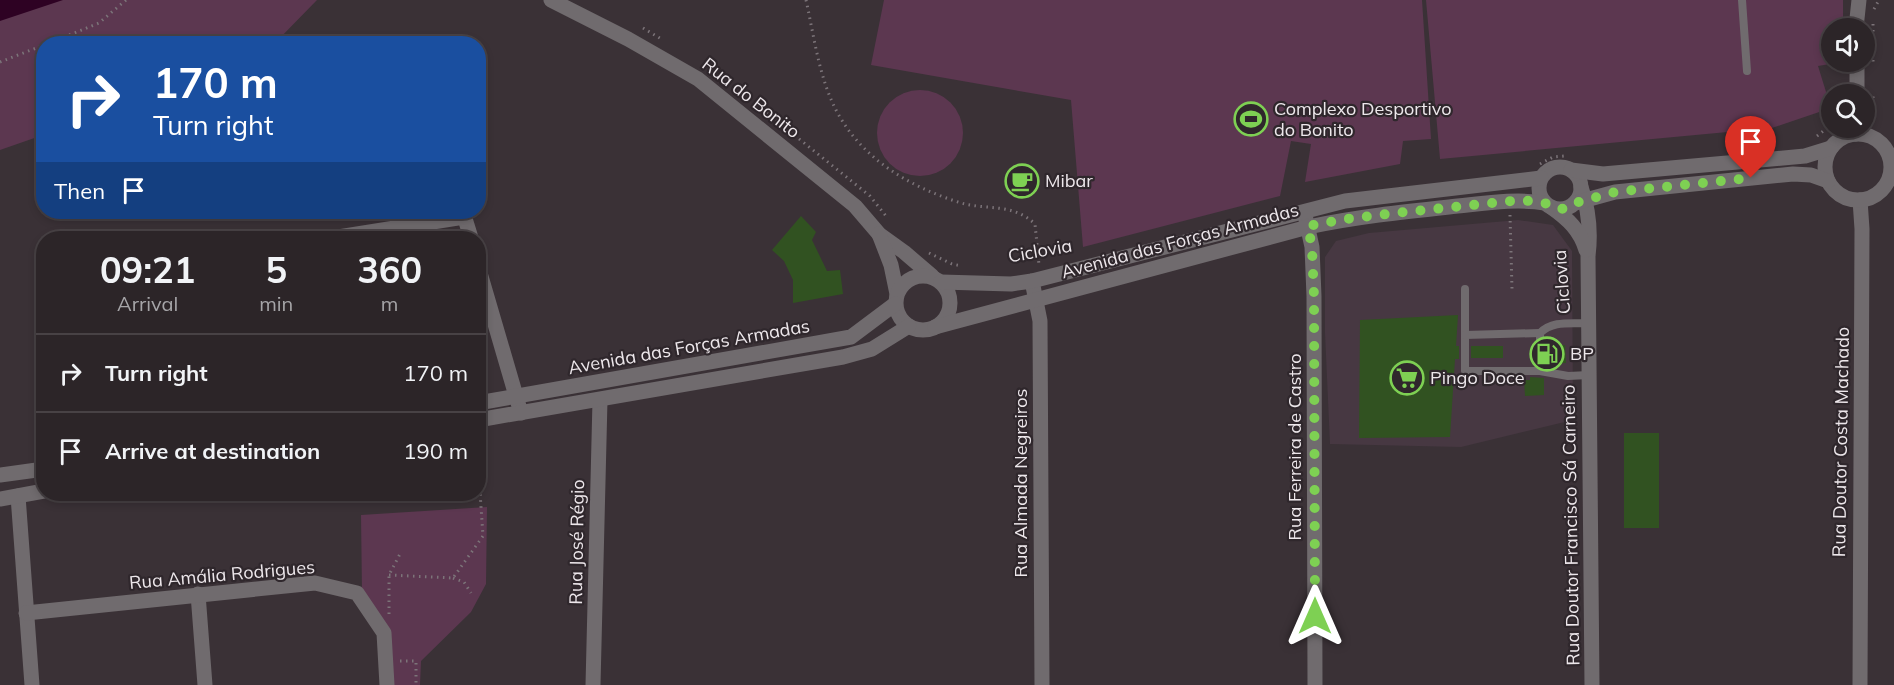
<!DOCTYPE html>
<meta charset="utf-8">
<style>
body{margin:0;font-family:Mulish,sans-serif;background:#342d30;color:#f1f3f6;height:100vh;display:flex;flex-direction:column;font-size:22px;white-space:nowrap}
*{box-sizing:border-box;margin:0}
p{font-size:20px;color:#a6a5a8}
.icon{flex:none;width:33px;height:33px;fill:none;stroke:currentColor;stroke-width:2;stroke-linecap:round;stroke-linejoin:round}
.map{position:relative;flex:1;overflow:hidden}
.panel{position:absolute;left:36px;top:231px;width:450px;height:270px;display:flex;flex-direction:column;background:#2c2528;border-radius:24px;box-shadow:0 3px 9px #0003,0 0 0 2px #484245}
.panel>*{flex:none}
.hud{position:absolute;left:36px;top:36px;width:450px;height:183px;border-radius:24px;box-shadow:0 3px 9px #0003,0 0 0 2px #484245;background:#1a4fa0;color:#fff;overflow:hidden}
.controls{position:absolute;left:1821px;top:18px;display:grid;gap:12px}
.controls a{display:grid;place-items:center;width:54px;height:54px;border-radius:50%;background:#2c2528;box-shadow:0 3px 9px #0003,0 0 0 2px #484245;font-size:30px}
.pin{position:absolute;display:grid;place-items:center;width:51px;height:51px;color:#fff;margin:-62px -26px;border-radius:50% 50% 50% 0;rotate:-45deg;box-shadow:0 0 6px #0007}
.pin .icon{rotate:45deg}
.me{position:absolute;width:66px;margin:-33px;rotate:0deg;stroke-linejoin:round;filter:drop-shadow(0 0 4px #0008)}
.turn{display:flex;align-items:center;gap:21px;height:126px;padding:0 18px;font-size:27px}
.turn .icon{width:78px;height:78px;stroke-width:2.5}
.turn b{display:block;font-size:42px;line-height:51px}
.then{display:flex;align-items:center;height:57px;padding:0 18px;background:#0003;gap:12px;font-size:22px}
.eta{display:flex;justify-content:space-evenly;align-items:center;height:102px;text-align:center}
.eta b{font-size:36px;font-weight:700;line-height:42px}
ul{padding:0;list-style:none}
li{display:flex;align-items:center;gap:18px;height:78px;padding:0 18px;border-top:2px solid #484245}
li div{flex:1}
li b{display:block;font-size:22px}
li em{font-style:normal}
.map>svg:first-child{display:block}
</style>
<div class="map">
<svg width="1894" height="685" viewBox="0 0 1894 685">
<rect width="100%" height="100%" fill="#3a3136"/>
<path fill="#473842" d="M 1518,220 L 1553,225 L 1572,251 L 1573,420 L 1461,447 L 1330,444 L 1325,333 L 1325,257 L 1336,241 L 1369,233 Z"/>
<g fill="#5c3750">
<path d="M 0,0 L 317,0 L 275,43 L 44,44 L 43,135 L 0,150 Z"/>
<path d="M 884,0 L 1422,0 L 1431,139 L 1403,141 L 1400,164 L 1305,182 L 1311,144 L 1291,141 L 1280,196 L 1083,247 L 1071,100 L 871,65 Z"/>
<path d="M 1426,0 L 1843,0 L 1843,28 L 1832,28 L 1832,62 L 1842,62 L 1818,66 L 1831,108 L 1754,134 L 1749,130 L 1440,159 Z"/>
<circle cx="920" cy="133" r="43"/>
<path d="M 487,507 L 486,584 L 471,612 L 421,661 L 420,685 L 393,685 L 390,638 L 362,593 L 361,515 Z"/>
</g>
<path fill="#2e0223" d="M 0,0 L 63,0 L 0,21 Z"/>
<g fill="#315221">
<path d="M 801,216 L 816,232 L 812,240 L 827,271 L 840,270 L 843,294 L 793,303 L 793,280 L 784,261 L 772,250 Z"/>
<path d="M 1458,315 L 1456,346 L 1459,346 L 1459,359 L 1455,359 L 1450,437 L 1359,438 L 1360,320 Z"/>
<path d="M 1546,345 L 1565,345 L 1566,363 L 1546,364 Z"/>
<rect x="1471" y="346" width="32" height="12"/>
<path d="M 1530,377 L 1544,378 L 1544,395 L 1525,396 L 1524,380 L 1530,380 Z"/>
<rect x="1624" y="433" width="35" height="95"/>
</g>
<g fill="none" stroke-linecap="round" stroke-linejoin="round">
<g stroke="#7c7479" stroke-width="3" stroke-dasharray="1.5 4.5" stroke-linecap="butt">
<path d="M 806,0 C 814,36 819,77 836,110 C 861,158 908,186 958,202 C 985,211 1012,202 1035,224 L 1039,265"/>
<path d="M 1874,9 L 1879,0"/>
<path d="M 1873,24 L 1873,62"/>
<path d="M 643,28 L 663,40"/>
<path d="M 47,44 L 99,23 L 126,0"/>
<path d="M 0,62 L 44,45"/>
<path d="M 757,105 L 870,196 L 886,216"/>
<path d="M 1865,108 L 1873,108 L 1873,93"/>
<path d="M 1817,136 L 1832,124"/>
<path d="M 1540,164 L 1553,157 L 1564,156"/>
<path d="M 1510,215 L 1512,289"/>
<path d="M 929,253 L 952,264 L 962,266"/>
<path d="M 389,575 L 453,578 L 483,536 L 478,463"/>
<path d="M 453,578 L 464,582 L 471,593"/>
<path d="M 389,614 L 389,575 L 400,554"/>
<path d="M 400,661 L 416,661 L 416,685"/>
</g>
<g stroke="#706b6e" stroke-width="8">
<path d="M 1742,0 L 1747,71"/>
<path d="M 1465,289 L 1465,371 L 1540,371"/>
<path d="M 1588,323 C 1571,324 1553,320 1540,333 L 1540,371 L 1568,376 L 1589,375"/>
<path d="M 1465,335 L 1540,333"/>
</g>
<g stroke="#706b6e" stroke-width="15">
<path d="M 551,0 L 628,39 L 698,79 L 855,206 L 879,234 L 904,252 L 932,276"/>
<path d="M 1856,28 L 1859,0"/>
<path d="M 1857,62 L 1857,94"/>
<path d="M 1856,134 L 1856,128"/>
<path d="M 463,212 L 471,238"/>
<path d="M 1305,215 L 1312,247 L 1314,296 L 1315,685"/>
<path d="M 879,234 L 891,265 L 897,294"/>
<path d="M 332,238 L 464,217"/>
<path d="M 478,266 L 521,413"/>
<path d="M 1032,281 L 1040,321 L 1042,685"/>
<path d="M 18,496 L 32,685"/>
<path d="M 198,594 L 205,685"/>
<path d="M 26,613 L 315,583 L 357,593 L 384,633 L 387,685"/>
<path d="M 593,685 L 600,400"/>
<path d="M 1860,685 L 1862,229 L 1860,200"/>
</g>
<g stroke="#706b6e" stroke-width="15">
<circle cx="1858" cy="167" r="33"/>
<circle cx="1560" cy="188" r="21"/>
<path d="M 1571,170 L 1603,174 L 1805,156 L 1831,148"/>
<path d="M 1581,187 C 1589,210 1591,232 1588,256 L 1592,685"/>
<path d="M 1575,203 L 1615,192 L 1793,174 L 1811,175 L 1828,181"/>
<path d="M 1551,207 C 1568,219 1580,230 1586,250"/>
<circle cx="923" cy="303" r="27"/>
<path d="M 941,282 L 1011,284 L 1032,281 L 1345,201 L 1541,178"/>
<path d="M 935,327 L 1308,227 C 1355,217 1402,212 1449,207 C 1481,204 1513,198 1545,203"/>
<path d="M 478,403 L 851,337 L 895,304"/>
<path d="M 478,420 L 843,357 L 872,349 L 909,326"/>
<path d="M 0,475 L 44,469"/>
<path d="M 0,499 L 44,491"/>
</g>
</g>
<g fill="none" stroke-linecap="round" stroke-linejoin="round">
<path stroke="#7ed053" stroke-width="10" stroke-dasharray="0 18" d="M 1315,616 L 1314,296 L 1312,248 L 1308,226 L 1346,219 L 1396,213 L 1521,200 L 1545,203 L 1551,207 L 1564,209 L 1575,203 L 1615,192 L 1751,178"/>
</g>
<defs>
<g id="stadium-ring" transform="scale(1.725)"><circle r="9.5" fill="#2f272c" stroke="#7ed053" stroke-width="1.5"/><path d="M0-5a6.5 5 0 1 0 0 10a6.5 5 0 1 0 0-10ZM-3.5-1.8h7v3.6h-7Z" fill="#7ed053"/></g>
<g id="cafe-ring" transform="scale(1.725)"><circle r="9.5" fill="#2f272c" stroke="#7ed053" stroke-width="1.5"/><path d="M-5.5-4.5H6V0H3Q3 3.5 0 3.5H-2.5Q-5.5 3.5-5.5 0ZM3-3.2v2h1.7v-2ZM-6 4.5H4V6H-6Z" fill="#7ed053"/></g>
<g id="fuel-ring" transform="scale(1.725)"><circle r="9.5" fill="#2f272c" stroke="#7ed053" stroke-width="1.5"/><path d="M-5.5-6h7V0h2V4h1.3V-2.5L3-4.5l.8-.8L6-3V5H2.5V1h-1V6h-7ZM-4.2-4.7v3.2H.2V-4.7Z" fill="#7ed053"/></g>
<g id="supermarket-ring" transform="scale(1.725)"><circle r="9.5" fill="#2f272c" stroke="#7ed053" stroke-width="1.5"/><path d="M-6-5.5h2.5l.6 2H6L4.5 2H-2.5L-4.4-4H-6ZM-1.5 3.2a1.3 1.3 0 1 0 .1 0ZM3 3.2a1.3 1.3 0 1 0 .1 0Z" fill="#7ed053"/></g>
</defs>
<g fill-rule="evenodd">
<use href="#stadium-ring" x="1251" y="119"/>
<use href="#cafe-ring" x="1022" y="181"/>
<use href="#fuel-ring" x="1547" y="354"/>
<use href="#supermarket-ring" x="1407" y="378"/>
</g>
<g text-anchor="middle" stroke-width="4.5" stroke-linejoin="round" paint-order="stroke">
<g font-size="18" fill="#ede7eb" stroke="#2f272c">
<text transform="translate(751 98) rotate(38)" y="6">Rua do Bonito</text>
<text transform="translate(1180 241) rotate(-15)" y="6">Avenida das Forças Armadas</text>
<text transform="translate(1040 251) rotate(-10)" y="6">Ciclovia</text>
<text transform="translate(1562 282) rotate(-94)" y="6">Ciclovia</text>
<text transform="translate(689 347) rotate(-10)" y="6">Avenida das Forças Armadas</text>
<text transform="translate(1841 442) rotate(-89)" y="6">Rua Doutor Costa Machado</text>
<text transform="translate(1295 447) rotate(-90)" y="6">Rua Ferreira de Castro</text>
<text transform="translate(1021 483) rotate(-90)" y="6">Rua Almada Negreiros</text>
<text transform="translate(1571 525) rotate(-91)" y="6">Rua Doutor Francisco Sá Carneiro</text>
<text transform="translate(577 542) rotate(-89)" y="6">Rua José Régio</text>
<text transform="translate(222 575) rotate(-5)" y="6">Rua Amália Rodrigues</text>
</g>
<g font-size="18" fill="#ede7eb" stroke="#2f272c" text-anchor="start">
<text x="1274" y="115">Complexo Desportivo<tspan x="1274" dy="21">do Bonito</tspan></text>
<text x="1045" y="187">Mibar</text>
<text x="1570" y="360">BP</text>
<text x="1430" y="384">Pingo Doce</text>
</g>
</g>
</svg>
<div class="controls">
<a><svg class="icon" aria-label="sound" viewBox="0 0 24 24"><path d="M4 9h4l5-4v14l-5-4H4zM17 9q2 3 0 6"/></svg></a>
<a><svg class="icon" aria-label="search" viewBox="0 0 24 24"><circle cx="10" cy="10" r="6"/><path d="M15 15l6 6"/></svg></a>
</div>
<div class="pin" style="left:1751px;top:178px;background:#d93025"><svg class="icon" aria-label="arrive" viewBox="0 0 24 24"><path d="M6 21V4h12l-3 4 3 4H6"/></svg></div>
<svg class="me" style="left:1315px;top:616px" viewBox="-20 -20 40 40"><path d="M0-17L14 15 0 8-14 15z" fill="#7ed053" stroke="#fff" stroke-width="4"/></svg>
<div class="hud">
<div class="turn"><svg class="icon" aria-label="right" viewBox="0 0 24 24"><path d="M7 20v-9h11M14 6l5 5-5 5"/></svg><div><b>170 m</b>Turn right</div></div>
<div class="then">Then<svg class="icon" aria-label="arrive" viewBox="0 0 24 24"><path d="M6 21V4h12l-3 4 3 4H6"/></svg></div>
</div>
<section class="panel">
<div class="eta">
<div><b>09:21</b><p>Arrival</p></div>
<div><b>5</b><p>min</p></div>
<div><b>360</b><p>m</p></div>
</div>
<ul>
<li><svg class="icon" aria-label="right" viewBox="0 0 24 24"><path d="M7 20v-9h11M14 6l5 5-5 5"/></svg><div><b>Turn right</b></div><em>170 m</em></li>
<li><svg class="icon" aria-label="arrive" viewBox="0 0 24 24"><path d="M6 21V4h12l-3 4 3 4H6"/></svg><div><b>Arrive at destination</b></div><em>190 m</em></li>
</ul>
</section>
</div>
